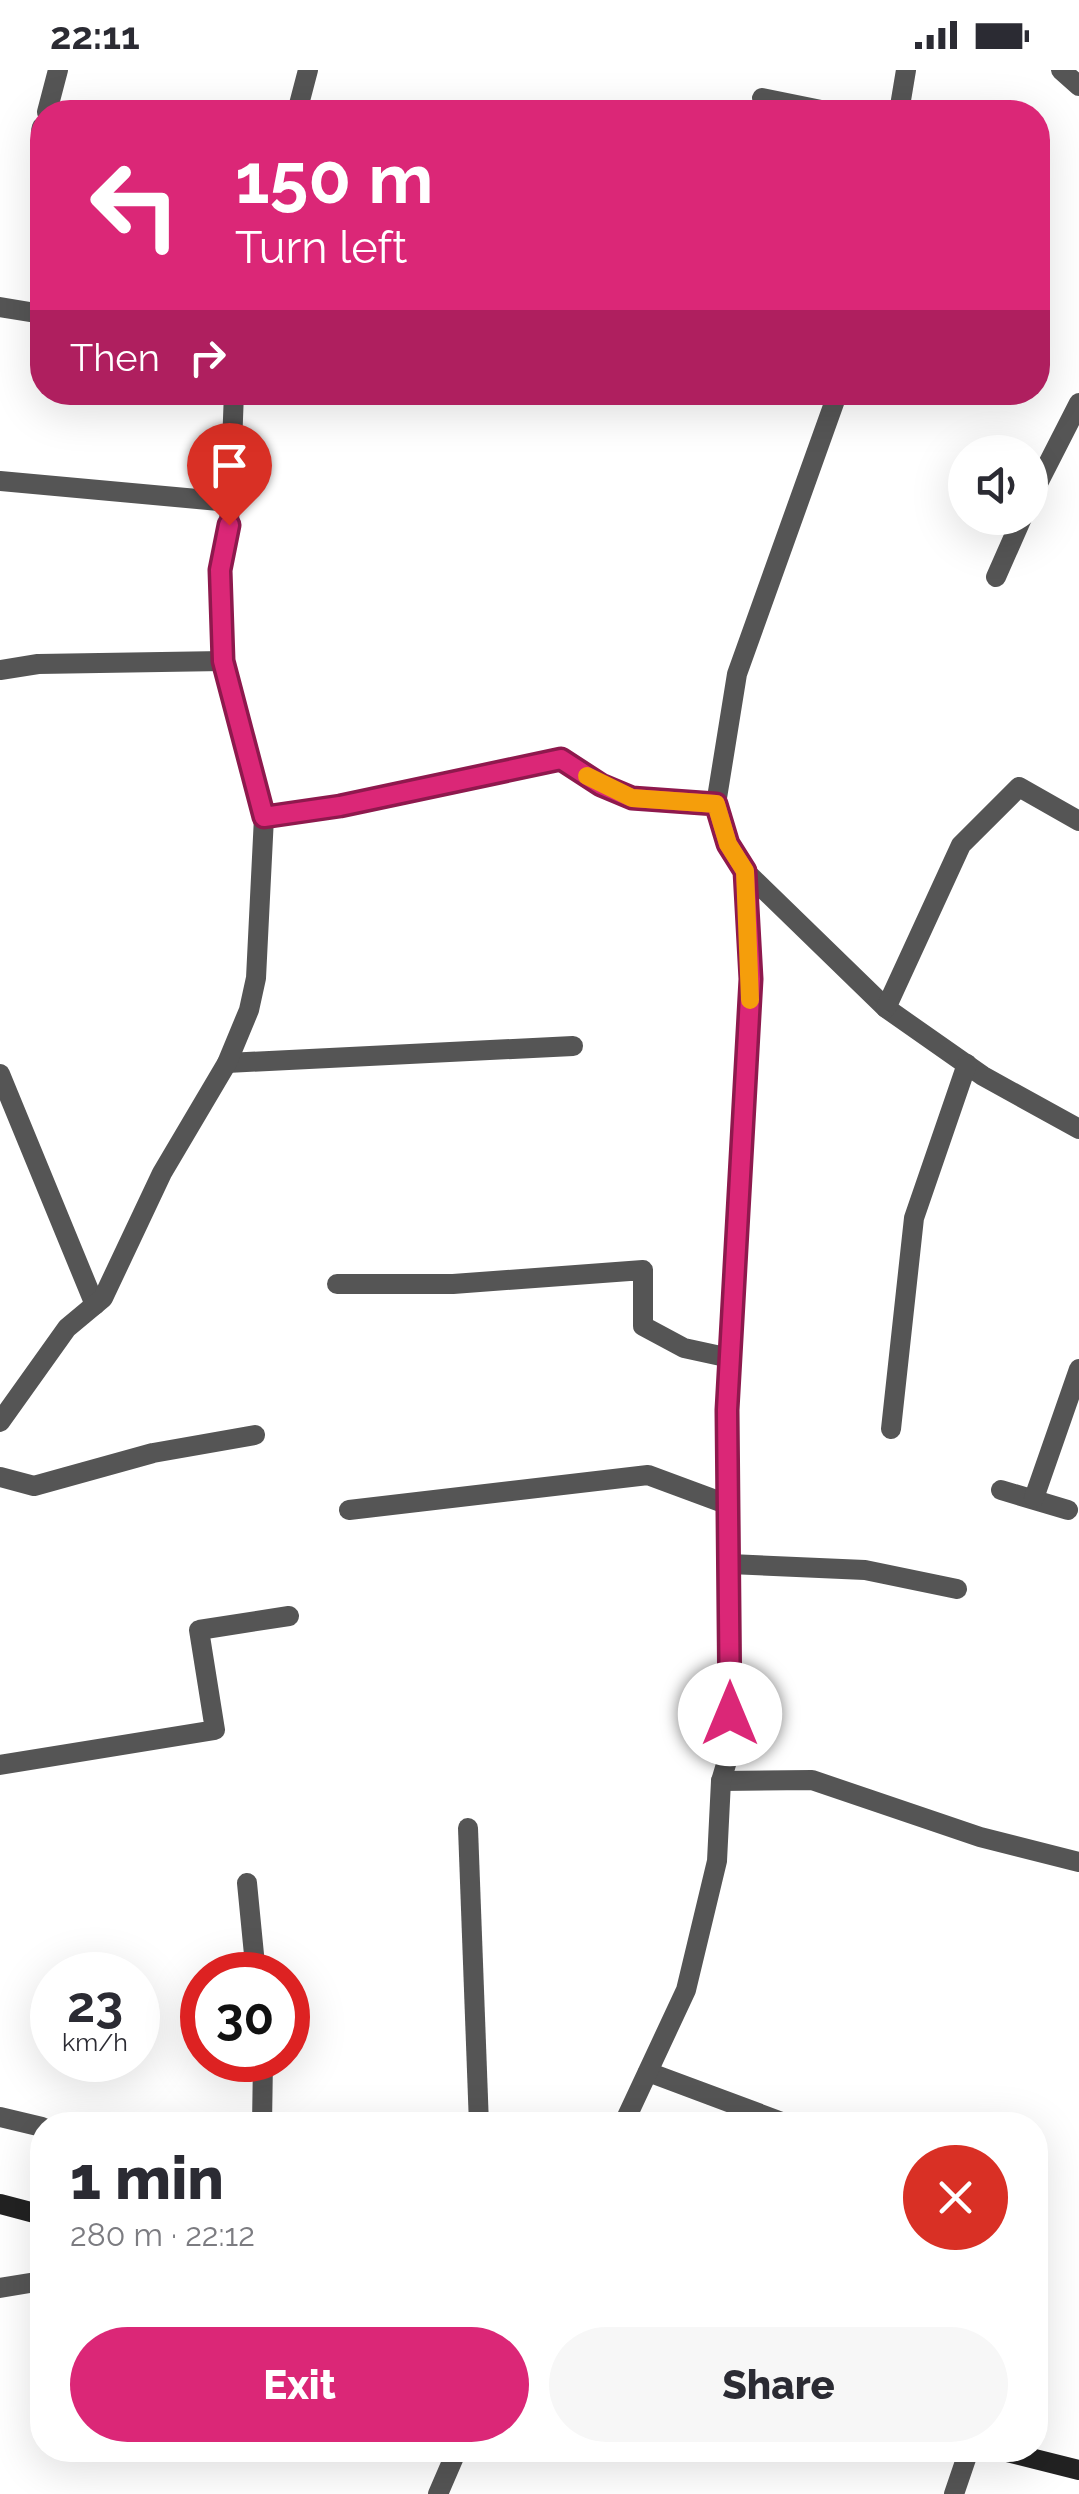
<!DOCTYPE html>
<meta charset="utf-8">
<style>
body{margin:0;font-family:Raleway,sans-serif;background:#f7f7f7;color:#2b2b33;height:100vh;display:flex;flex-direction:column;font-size:38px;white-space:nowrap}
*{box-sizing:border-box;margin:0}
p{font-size:32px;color:#7c7c81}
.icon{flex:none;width:55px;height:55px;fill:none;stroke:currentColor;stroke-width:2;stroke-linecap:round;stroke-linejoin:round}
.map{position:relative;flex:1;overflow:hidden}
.sheet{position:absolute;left:30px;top:2042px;width:1018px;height:350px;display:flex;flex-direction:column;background:#fff;border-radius:40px;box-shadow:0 10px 40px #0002}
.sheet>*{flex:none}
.top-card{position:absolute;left:30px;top:30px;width:1020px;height:305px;border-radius:40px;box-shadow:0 10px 40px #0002;background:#db2777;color:#fff;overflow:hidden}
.tools{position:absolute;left:948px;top:365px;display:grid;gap:20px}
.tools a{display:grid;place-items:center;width:100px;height:100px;border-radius:50%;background:#fff;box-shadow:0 10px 40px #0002;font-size:50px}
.speed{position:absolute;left:30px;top:1882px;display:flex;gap:20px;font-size:50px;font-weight:700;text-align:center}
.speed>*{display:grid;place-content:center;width:130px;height:130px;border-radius:50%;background:#fff;box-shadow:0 10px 40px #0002;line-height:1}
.speed small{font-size:25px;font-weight:400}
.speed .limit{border:15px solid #d22;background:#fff;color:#111}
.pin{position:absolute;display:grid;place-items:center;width:85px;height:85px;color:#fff;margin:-102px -42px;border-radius:50% 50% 50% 0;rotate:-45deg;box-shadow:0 0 10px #0007}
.pin .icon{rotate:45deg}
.me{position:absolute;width:110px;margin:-55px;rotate:0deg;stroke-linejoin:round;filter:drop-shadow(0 0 8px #0008)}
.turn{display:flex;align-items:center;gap:35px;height:210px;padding:0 40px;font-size:45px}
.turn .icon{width:130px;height:130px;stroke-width:2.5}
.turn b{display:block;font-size:70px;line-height:85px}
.then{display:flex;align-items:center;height:95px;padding:0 40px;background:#0003;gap:20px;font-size:38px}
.round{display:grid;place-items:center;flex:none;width:105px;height:105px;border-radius:52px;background:#f7f7f7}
.headline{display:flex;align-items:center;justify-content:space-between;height:170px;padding:0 40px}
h1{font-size:60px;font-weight:800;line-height:75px}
.button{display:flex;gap:20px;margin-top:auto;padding:20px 40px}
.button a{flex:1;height:115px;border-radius:60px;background:#db2777;color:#fff;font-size:40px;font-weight:800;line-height:115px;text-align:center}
.button a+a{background:#f7f7f7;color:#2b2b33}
.status{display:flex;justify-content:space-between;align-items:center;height:70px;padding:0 50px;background:#fff;direction:ltr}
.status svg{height:28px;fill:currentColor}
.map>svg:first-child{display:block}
</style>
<div class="status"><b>22:11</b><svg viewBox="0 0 49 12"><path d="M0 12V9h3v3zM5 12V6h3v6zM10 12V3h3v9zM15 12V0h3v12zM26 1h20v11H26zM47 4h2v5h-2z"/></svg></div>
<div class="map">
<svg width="1079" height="2424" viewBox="0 0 1079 2424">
<rect width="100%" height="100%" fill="#fff"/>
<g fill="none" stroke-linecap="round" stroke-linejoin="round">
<g stroke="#555" stroke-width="20">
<path d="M 264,747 L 340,736 L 561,689 L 601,715 L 632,727 L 716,734"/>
<path d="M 227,993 L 573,976"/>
<path d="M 337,1214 L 453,1214 L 643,1200 L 643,1256 L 684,1278 L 730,1288"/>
<path d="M 0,1407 L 34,1416 L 153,1383 L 255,1365"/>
<path d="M 349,1440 L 648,1405 L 729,1435"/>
<path d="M 0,1695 L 215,1660 L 199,1560 L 289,1546"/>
<path d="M 247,1813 L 256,1905"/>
<path d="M 262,2055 L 263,1990"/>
<path d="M 954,2424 L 969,2380"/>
</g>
<g stroke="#555" stroke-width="20">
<path d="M 1061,0 L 1079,16"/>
<path d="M 762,28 L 831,42"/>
<path d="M 47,42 L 58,0"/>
<path d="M 297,42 L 308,0"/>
<path d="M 899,42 L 906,0"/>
<path d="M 41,61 L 42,57"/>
<path d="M 0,237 L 42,244"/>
<path d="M 0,411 L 230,432"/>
<path d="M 1030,429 L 1079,333"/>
<path d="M 996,507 L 1022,448"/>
<path d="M 0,600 L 38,594 L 223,591"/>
<path d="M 745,801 L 886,938 L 983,1006 L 1079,1059"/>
<path d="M 886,938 L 961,775 L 1019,717 L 1079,751"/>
<path d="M 0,1004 L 95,1235"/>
<path d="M 0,1352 L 67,1258 L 103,1228 L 162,1103 L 227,993 L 249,940 L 256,908 L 264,747 L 223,591 L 220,500 L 229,455 L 234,322"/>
<path d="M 891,1359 L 914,1148 L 967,994"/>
<path d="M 1001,1420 L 1068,1440"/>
<path d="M 1034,1428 L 1079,1299"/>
<path d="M 730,1494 L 865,1500 L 957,1519"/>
<path d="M 721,1711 L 812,1710 L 980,1767 L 1079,1792"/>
<path d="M 468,1758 L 479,2055"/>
<path d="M 648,2002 L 790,2055"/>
<path d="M 0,2047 L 42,2057"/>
<path d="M 623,2055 L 686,1920 L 717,1791 L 721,1711 L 730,1681 L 727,1340 L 751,909 L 745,801 L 728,774 L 716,734 L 737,604 L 838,322"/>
<path d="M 0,2218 L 42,2211"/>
<path d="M 438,2424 L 457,2380"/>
</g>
<g stroke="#222" stroke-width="20">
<path d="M 0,2134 L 42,2145"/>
<path d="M 999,2380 L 1079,2400"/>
</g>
</g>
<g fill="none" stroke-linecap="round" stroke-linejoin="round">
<g stroke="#8e194d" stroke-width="25">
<path id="route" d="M 229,455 L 220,500 L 223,591 L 264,747 L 340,736 L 561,689 L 601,715 L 632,728 L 716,734 L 728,774 L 745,801 L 751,909 L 727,1340 L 730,1644"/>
</g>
<use href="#route" stroke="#db2777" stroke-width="18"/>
<path stroke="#f59e0b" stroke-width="18" d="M 587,706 L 632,728 L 716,734 L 728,774 L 745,801 L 750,930"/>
</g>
</svg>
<div class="tools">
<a><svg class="icon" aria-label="sound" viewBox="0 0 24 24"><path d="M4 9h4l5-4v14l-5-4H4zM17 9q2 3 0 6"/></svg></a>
</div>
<div class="speed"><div>23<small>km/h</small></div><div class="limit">30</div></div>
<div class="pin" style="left:229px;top:455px;background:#d93025"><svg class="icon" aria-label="arrive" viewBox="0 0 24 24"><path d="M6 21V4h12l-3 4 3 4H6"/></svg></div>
<svg class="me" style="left:730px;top:1644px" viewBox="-20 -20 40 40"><circle r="19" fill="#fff"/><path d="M0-13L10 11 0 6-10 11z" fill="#db2777"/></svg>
<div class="top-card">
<div class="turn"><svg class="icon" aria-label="left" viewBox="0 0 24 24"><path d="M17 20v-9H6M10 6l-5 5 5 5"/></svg><div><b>150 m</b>Turn left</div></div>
<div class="then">Then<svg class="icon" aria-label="right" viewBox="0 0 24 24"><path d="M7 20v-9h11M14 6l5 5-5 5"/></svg></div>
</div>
<section class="sheet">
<div class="headline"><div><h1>1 min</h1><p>280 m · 22:12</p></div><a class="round" style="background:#d93025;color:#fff"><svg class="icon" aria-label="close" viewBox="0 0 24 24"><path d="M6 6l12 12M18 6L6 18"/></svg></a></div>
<div class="button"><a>Exit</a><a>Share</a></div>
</section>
</div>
